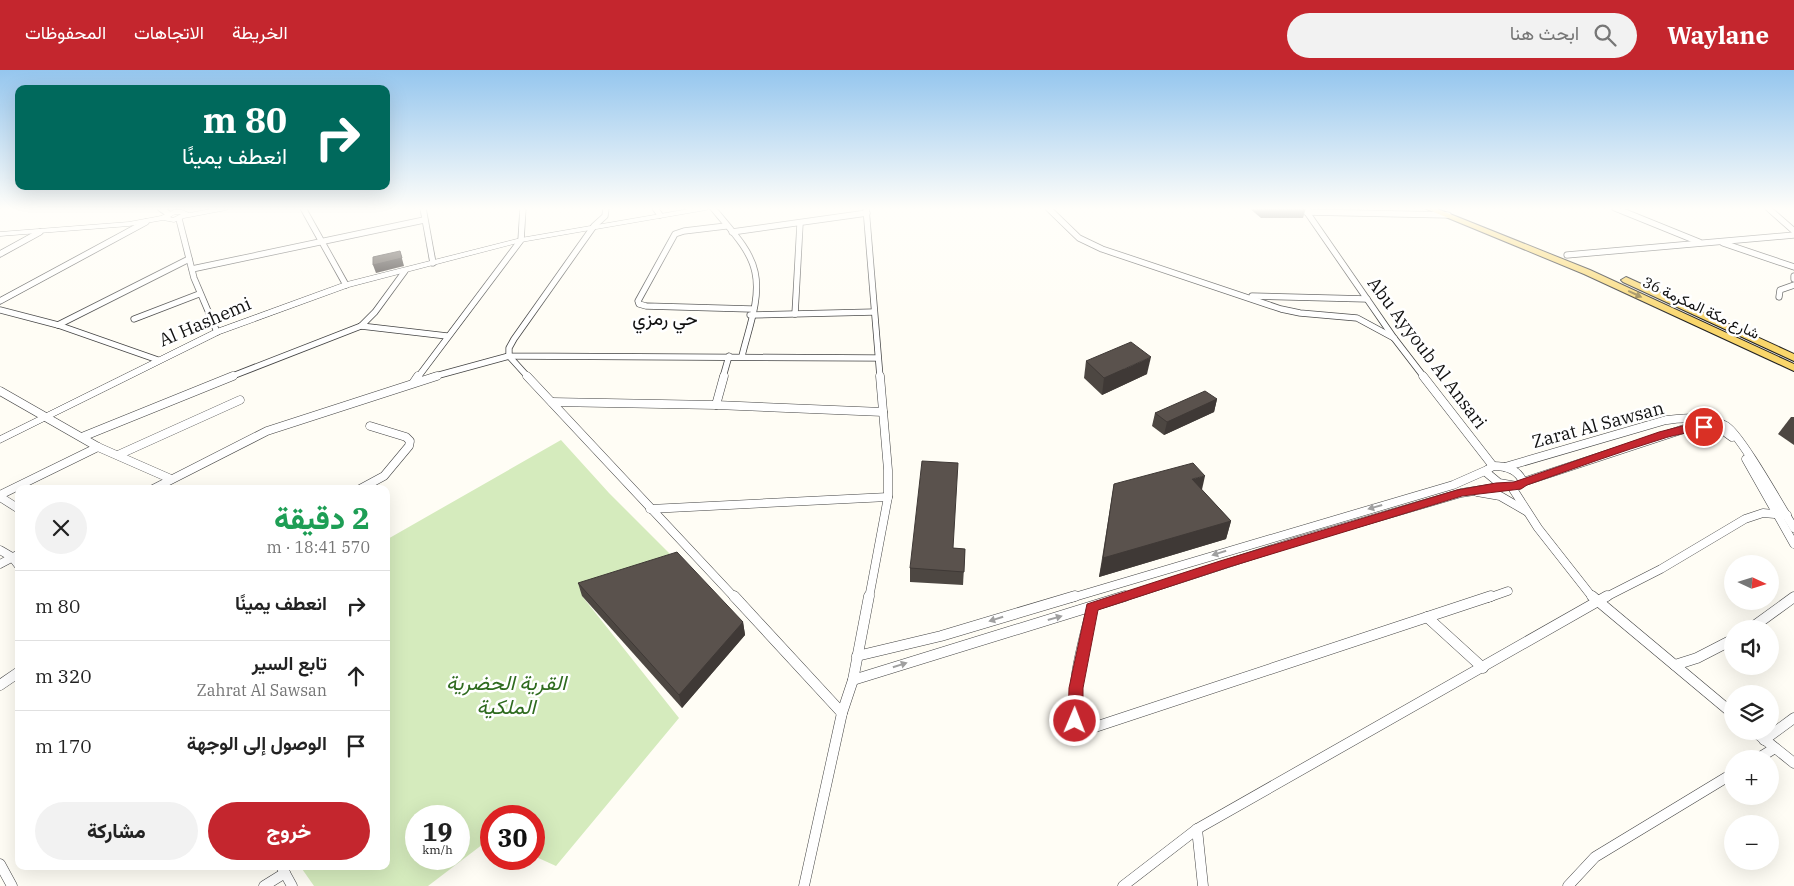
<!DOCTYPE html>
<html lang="ar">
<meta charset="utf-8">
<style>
body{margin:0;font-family:"IBM Plex Serif",Vazirmatn,serif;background:#f2f2f2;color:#222;direction:rtl;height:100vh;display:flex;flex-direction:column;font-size:19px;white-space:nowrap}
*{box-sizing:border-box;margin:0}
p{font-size:16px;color:#767676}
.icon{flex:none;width:28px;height:28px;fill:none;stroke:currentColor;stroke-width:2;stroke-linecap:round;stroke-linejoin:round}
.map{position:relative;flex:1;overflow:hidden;direction:ltr}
.sheet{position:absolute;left:15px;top:415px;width:375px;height:385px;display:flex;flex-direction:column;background:#fff;border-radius:10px;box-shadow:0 5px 20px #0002;direction:rtl}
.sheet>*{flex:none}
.top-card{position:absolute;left:15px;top:15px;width:375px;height:105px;border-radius:10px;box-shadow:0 5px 20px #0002;direction:rtl;background:#00695c;color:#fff;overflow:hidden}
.needle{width:32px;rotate:94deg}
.controls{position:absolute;left:1724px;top:485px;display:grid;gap:10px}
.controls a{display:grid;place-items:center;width:55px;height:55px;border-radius:50%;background:#fff;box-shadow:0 5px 20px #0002;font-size:25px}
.speed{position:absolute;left:405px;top:735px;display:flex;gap:10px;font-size:25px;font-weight:700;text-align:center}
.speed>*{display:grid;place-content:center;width:65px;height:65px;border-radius:50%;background:#fff;box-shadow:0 5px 20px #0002;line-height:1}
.speed small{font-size:12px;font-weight:400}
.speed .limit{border:8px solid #d22;background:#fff;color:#111}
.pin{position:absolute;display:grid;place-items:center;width:42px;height:42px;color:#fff;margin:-21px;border:2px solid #fff;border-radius:50%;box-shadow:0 1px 5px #0007}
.me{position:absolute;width:55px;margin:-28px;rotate:1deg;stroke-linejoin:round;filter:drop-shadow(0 0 4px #0008)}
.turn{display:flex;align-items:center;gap:18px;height:105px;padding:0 20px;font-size:22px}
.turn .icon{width:65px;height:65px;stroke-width:2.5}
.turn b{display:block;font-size:35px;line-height:42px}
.round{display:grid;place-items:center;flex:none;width:52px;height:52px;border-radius:26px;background:#f2f2f2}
.summary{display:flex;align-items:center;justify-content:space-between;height:85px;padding:0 20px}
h1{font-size:30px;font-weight:800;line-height:38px;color:#1e9e55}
.action{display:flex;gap:10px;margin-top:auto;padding:10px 20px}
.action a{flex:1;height:58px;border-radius:30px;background:#c4262e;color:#fff;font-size:20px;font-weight:800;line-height:58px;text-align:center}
.action a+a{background:#f2f2f2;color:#222}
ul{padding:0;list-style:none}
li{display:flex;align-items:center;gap:15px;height:70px;padding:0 20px;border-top:1px solid #e0e0e0}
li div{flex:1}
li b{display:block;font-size:19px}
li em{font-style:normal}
header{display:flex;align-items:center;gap:30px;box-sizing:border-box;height:70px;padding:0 25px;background:#c4262e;color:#fff}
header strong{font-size:24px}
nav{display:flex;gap:28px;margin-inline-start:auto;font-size:18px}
.search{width:350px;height:45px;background:#f2f2f2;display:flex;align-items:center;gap:12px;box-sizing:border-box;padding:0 18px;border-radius:28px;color:#767676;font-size:19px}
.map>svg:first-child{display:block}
</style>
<header>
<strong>Waylane</strong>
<div class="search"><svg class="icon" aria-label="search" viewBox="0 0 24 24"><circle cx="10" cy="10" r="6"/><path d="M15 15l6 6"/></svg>ابحث هنا</div>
<nav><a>الخريطة</a><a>الاتجاهات</a><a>المحفوظات</a></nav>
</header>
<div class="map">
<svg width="1794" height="816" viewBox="0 0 1794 816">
<rect width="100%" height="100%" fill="#fffdf5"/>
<path fill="#d5ebbd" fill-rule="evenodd" d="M 561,370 L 609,423 L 676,490 L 582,526 L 679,648 L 556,796 L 534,786 L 534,746 L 491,746 L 491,768 L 428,816 L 314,816 L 300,796 L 386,796 L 386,470 ZM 416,746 L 459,746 L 459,789 L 416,789 Z"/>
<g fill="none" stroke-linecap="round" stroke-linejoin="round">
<g stroke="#444" stroke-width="7">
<g id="minor-far2">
<path d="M 160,138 L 169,144"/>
<path d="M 303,138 L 346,215"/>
<path d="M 423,138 L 433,193"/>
<path d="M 606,138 L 605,146 L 594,156 L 514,269 L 509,278 L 509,286 L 877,288"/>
<path d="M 655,138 L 660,145"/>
<path d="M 713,138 C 728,157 750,178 755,202 C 761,229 748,260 742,286"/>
<path d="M 866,138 L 880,307"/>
<path d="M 1048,138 L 1079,168 L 1102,179 L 1281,239 L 1300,243 L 1357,248 L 1394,268"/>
<path d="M 1304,138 L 1394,268 L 1424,307"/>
<path d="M 1615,138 L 1699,172"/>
<path d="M 1768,138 L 1794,161"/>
<path d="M 1306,142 L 1448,145"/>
<path d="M 179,149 L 194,208 L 217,262"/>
<path d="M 726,156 L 684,161 L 675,164 L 638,231 L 639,234 L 646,236 L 751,239"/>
<path d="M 732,162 L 867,143"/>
<path d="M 1723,173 L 1794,197"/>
<path d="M 0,184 L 40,162"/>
<path d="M 1567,185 L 1794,165"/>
<path d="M 192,199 L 424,150"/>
<path d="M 1794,206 L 1794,209"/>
<path d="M 1252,226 L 1367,229"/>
<path d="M 1779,227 L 1780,220 L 1794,215"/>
<path d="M 0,231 L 146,152"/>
<path d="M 0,240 L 58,255 L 158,290"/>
<path d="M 795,244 L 800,154"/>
<path d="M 750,245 L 874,242"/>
<path d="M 134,249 L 199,224"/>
<path d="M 58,255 L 189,189"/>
<path d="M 361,256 L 447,266"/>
<path d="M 230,307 L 361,256 L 375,242 L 405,201"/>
<path d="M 418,307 L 521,170 L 523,138"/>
<path d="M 432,307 L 509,286 L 528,307"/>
<path d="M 723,307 L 729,286"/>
</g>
</g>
<g stroke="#444" stroke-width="9">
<g id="minor-far1">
<path d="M 527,306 L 735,528"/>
<path d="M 1423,306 L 1493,396"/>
<path d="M 414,312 L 418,306"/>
<path d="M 0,321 L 98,377 L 171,409"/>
<path d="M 552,332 L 716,335 L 883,342"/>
<path d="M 716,335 L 724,306"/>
<path d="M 82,367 L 233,306"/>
<path d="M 118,385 L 240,330"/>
<path d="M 1746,389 L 1794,474"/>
<path d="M 1493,396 C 1506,396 1518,399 1523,412 L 1517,416 L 1499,413 L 1487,403 L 1487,400 Z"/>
<path d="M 1505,397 L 1666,350 C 1686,348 1708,345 1726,356 C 1741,365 1782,439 1794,458"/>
<path d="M 1523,412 L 1690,357 L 1721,359 L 1732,367"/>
<path d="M 1511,416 L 1538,458 L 1593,528"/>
<path d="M 153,419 L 267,361 L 437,306"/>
<path d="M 360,419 L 384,406 L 409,376 L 410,371 L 406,367 L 370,356"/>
<path d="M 1477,422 L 1500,426 L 1526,441"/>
<path d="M 0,425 L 98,377"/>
<path d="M 0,427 L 19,439"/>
<path d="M 650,439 L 888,427"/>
<path d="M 0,480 L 12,487 L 19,496"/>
<path d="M 0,494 L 19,484"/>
<path d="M 869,528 L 888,427 L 888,400 L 880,306"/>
<path d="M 1071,528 L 1453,415 L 1487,400"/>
<path d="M 1121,528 L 1297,471 L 1461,423 L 1506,416"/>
<path d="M 1488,528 L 1508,521"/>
<path d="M 1604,528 L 1661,499 L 1745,449 L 1763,443 L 1787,445"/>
</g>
</g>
<g stroke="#444" stroke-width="11">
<g id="minor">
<path d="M 734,526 L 842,643"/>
<path d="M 1592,526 L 1732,643"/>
<path d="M 1092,537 C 1084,572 1067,622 1079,657 L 1089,659 L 1491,526"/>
<path d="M 1427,547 L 1483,598"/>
<path d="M 1750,559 L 1794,527"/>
<path d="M 857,586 L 941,566 L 1075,526"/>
<path d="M 1675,595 L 1697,588 L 1732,570"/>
<path d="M 853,610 L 1125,526"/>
<path d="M 0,615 L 19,602"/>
<path d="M 1754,661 L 1794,693"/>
<path d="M 1764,670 L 1794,648"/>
<path d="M 1757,689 L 1775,678"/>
<path d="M 1197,759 L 1203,816"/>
<path d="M 0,794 L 12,816"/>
<path d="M 281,796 L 292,816"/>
<path d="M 264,816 L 285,803"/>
<path d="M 804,816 L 842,643 L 853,610 L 869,526"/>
<path d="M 1123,816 L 1197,759 L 1607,526"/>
<path d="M 1568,816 L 1595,787 L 1732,704"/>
</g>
</g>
<g stroke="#444" stroke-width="1">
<g id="tertiary">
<path d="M 216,138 L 229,138 L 226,140 L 184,148 L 174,152 L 163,150 L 129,156 L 0,166 L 0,162 L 129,152 L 161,146 L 174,140 L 182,140 L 189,143 ZM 175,144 L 181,144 L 173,148 L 170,147 Z"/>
<path d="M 695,138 L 709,138 L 706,140 L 521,172 L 349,217 L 220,264 L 0,373 L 0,366 L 214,260 L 343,213 L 521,168 Z"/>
</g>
</g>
<g stroke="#222" stroke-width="2">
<g id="primary">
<path d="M 1424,138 L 1435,138 L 1590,200 L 1794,294 L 1794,301 L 1584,204 Z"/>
<path d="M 1626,207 L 1794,284 L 1794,291 L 1623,212 L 1621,210 Z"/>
</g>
</g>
<use href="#minor-far2" stroke="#fff" stroke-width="5.5"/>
<use href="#minor-far1" stroke="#fff" stroke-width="8"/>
<use href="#minor" stroke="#fff" stroke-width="10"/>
<use href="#tertiary" fill="#fff" fill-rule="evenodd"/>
<use href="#primary" fill="#f9d66b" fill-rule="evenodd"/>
</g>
<g fill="#4d4742">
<path d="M 1249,138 L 1306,138 L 1303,148 L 1261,148 Z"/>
<path d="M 1086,291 L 1147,304 L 1102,325 L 1084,308 Z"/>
<path d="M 1217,329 L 1214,342 L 1164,365 L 1152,356 L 1155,343 Z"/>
<path d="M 1791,347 L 1794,347 L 1794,375 L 1778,364 Z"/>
<path d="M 1114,414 L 1202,420 L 1231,451 L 1226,469 L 1099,507 Z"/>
<path d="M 953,478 L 965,479 L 963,515 L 910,512 L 910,498 Z"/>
<path d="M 578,513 L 743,552 L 745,565 L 682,638 L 582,526 Z"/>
</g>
<g fill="#3f3936">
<path d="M 400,181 L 404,196 L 376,203 L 373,195 Z"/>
<path d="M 1151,287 L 1147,304 L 1102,325 L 1104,308 Z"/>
<path d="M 1217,329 L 1214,342 L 1164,365 L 1167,352 Z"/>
<path d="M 1205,406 L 1201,424 L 1192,409 Z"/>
<path d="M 1231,451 L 1226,469 L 1099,507 L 1103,488 Z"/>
<path d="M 743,552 L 745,565 L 682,638 L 679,625 Z"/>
</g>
<g fill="#5a524d" stroke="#3f3936">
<path d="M 400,181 L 402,188 L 373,195 L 373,187 Z"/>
<path d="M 1131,272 L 1151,287 L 1104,308 L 1086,291 Z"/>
<path d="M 1205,321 L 1217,329 L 1167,352 L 1155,343 Z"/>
<path d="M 922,391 L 958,393 L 953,478 L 965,479 L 964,502 L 910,498 Z"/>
<path d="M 1193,393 L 1205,406 L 1192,409 L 1231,451 L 1103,488 L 1114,414 Z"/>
<path d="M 677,482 L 743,552 L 679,625 L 578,513 Z"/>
</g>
<defs><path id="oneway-solid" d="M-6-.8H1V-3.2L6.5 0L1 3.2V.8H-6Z" transform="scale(1.25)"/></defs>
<use fill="#917d42" href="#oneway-solid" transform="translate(1635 224) rotate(25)"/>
<g fill="#a0a0a0">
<use href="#oneway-solid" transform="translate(1375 437) rotate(164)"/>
<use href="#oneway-solid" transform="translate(1219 483) rotate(163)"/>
<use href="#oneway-solid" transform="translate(1055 548) rotate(-16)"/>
<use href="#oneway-solid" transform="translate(996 549) rotate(163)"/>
<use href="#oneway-solid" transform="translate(900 595) rotate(-18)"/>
</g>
<linearGradient id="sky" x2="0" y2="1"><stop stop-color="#95c6ee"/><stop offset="0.55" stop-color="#fffefa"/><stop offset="1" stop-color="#fffefa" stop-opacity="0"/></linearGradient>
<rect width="1794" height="252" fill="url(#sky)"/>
<path fill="#c4262e" stroke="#7f191e" d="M 1690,354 L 1704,354 L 1709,357 C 1705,360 1673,365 1665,368 C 1619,382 1573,399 1527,415 L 1521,419 L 1462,426 L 1229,497 L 1098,540 L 1083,618 L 1083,651 L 1080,656 L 1075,657 L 1070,656 L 1068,651 L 1069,618 L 1087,534 L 1220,491 L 1457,420 L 1496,413 L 1514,412 L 1659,362 Z"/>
<g text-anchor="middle" stroke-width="5" stroke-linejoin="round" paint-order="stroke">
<g font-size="15" fill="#111" stroke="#fff">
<text transform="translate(1701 238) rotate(25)" y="5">شارع مكة المكرمة 36</text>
</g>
<g font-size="18" fill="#111" stroke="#fff">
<text transform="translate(205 252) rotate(-23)" y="6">Al Hashemi</text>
<text transform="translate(1427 283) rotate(53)" y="6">Abu Ayyoub Al Ansari</text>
<text transform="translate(1598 355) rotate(-15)" y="6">Zarat Al Sawsan</text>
</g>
<g font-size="19" fill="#111" stroke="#fff">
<text x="665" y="255">حي رمزي</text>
</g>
<g font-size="21" font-style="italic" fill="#2f6b1f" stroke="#fff">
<text x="506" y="620">القرية الحضرية<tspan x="506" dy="24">الملكية</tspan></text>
</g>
</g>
</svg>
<div class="controls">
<a><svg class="needle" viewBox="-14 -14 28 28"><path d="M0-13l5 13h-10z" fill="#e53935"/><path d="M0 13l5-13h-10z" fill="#767676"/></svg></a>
<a><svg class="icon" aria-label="sound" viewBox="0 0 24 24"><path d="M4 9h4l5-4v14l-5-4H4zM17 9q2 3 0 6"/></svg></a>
<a><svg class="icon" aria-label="layers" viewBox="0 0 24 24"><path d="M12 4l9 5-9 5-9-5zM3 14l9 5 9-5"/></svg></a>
<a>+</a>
<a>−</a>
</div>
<div class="speed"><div>19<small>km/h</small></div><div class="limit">30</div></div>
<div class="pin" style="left:1704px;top:357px;background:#d93025"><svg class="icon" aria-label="arrive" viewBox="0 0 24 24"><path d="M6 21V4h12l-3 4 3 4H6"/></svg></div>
<svg class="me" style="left:1075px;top:651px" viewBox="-20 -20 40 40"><circle r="17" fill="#c4262e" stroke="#fff" stroke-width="3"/><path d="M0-11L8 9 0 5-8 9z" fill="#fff"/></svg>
<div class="top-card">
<div class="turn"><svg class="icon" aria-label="right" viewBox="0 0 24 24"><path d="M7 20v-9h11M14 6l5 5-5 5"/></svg><div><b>80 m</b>انعطف يمينًا</div></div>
</div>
<section class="sheet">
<div class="summary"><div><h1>2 دقيقة</h1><p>570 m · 18:41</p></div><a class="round"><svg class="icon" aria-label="close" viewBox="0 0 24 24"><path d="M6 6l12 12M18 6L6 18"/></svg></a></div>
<ul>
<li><svg class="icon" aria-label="right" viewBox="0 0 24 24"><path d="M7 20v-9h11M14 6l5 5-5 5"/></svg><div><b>انعطف يمينًا</b></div><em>80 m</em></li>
<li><svg class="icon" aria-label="ahead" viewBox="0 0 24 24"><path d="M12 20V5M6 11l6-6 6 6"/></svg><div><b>تابع السير</b><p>Zahrat Al Sawsan</p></div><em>320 m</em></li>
<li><svg class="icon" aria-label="arrive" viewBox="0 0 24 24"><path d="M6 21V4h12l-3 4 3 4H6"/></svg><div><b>الوصول إلى الوجهة</b></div><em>170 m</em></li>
</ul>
<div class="action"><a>خروج</a><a>مشاركة</a></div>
</section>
</div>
